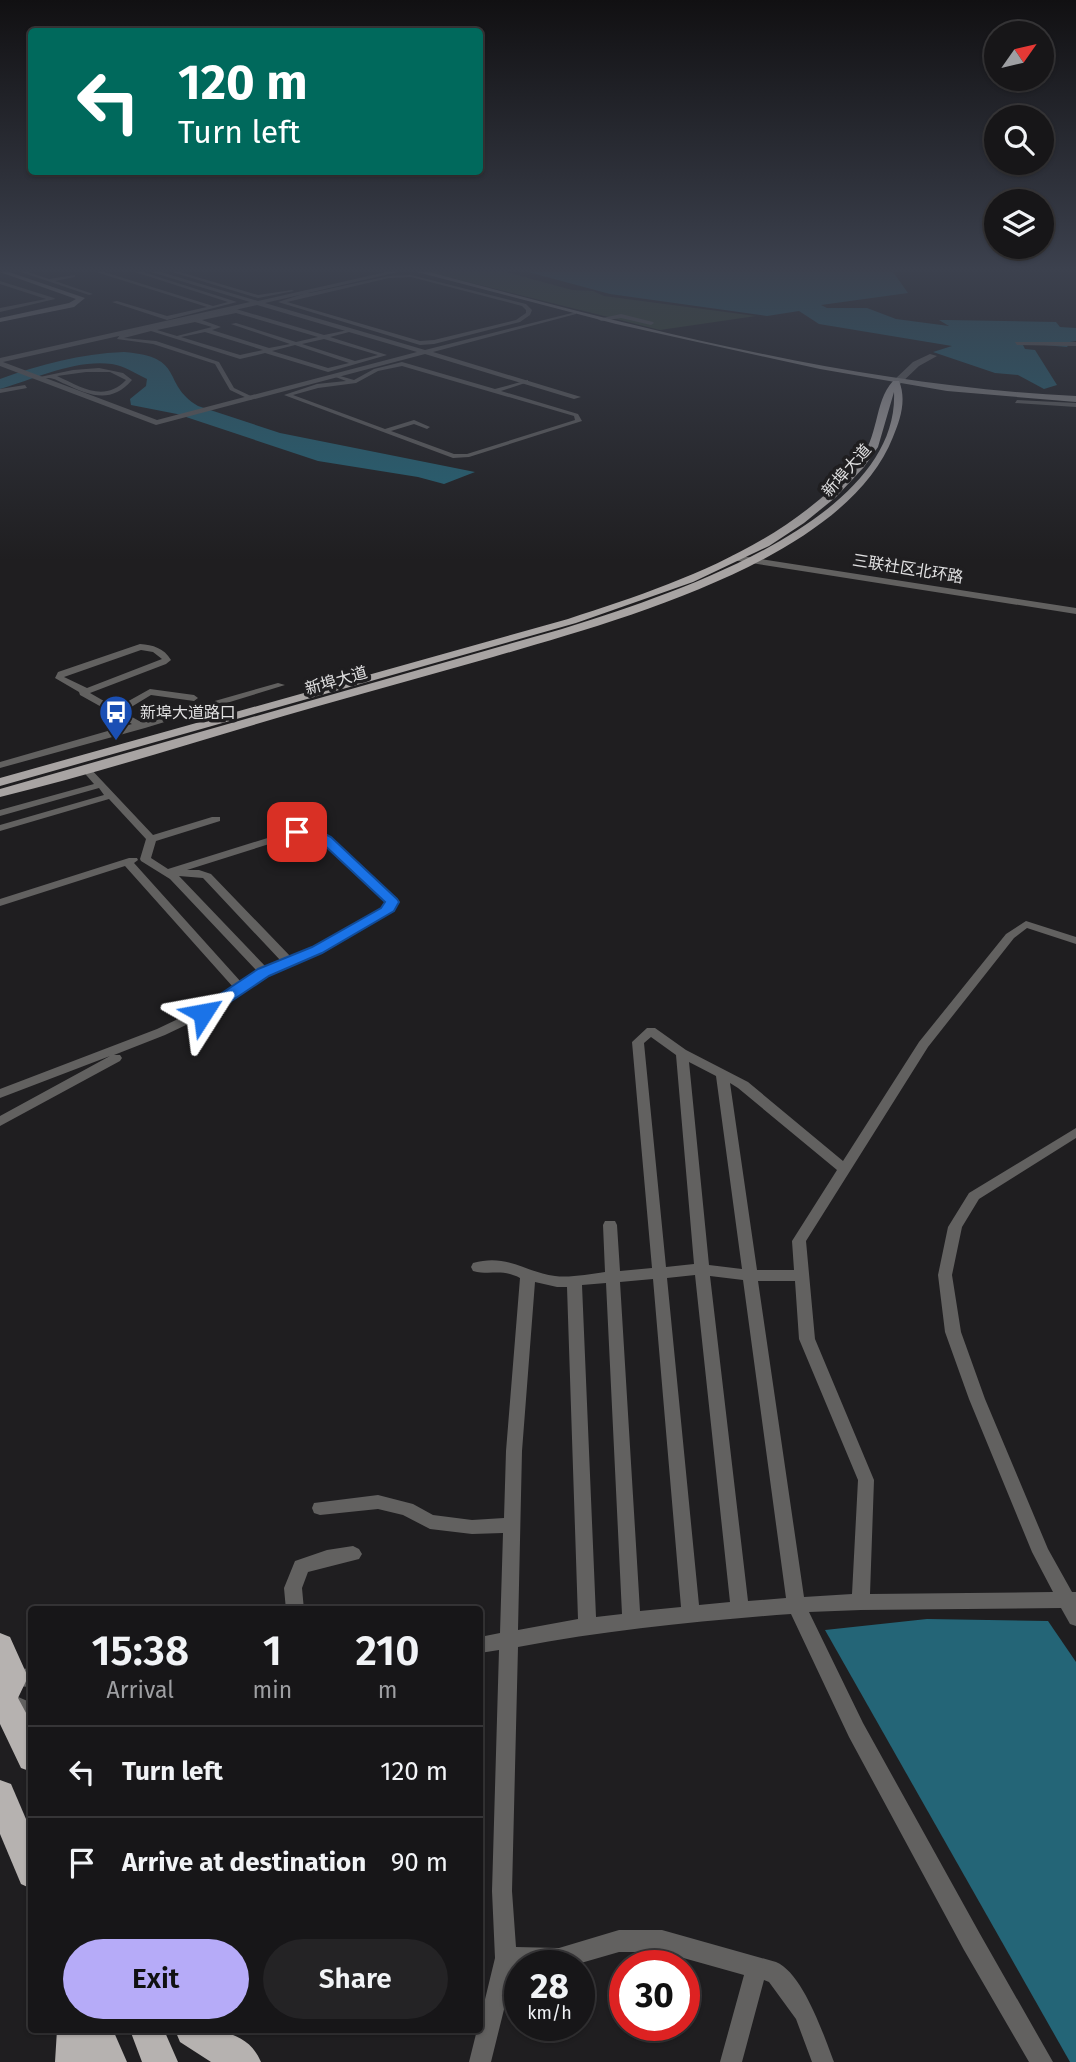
<!DOCTYPE html>
<meta charset="utf-8">
<style>
body{margin:0;font-family:"Fira Sans","Noto Sans SC",sans-serif;background:#242325;color:#f1f3f6;height:100vh;display:flex;flex-direction:column;font-size:26px;white-space:nowrap}
*{box-sizing:border-box;margin:0}
p{font-size:23px;color:#9e9fa2}
.icon{flex:none;width:38px;height:38px;fill:none;stroke:currentColor;stroke-width:2;stroke-linecap:round;stroke-linejoin:round}
.map{position:relative;flex:1;overflow:hidden}
.sheet{position:absolute;left:28px;top:1606px;width:455px;height:427px;display:flex;flex-direction:column;background:#171618;border-radius:7px;box-shadow:0 2px 5px #0004,0 0 0 2px #363537}
.sheet>*{flex:none}
.guide{position:absolute;left:28px;top:28px;width:455px;height:147px;border-radius:7px;box-shadow:0 2px 5px #0004,0 0 0 2px #363537;background:#00695c;color:#fff;overflow:hidden}
.needle{width:46px;rotate:56deg}
.tools{position:absolute;left:984px;top:21px;display:grid;gap:14px}
.tools a{display:grid;place-items:center;width:70px;height:70px;border-radius:50%;background:#171618;box-shadow:0 2px 5px #0004,0 0 0 2px #363537;font-size:35px}
.speed{position:absolute;left:504px;top:1950px;display:flex;gap:14px;font-size:35px;font-weight:700;text-align:center}
.speed>*{display:grid;place-content:center;width:91px;height:91px;border-radius:50%;background:#171618;box-shadow:0 2px 5px #0004,0 0 0 2px #363537;line-height:1}
.speed small{font-size:18px;font-weight:400}
.speed .limit{border:10px solid #d22;background:#fff;color:#111}
.pin{position:absolute;display:grid;place-items:center;width:60px;height:60px;color:#fff;margin:-30px;border-radius:14px;box-shadow:0 4px 10px #0006}
.me{position:absolute;width:77px;margin:-38px;rotate:56deg;stroke-linejoin:round;filter:drop-shadow(0 0 5px #0008)}
.turn{display:flex;align-items:center;gap:24px;height:147px;padding:0 35px;font-size:32px}
.turn .icon{width:91px;height:91px;stroke-width:2.5}
.turn b{display:block;font-size:49px;line-height:60px}
.eta{display:flex;justify-content:space-evenly;align-items:center;height:119px;text-align:center}
.eta b{font-size:42px;font-weight:600;line-height:49px}
.button{display:flex;gap:14px;margin-top:auto;padding:14px 35px}
.button a{flex:1;height:80px;border-radius:42px;background:#b6abf8;color:#111;font-size:28px;font-weight:600;line-height:80px;text-align:center}
.button a+a{background:#242325;color:#f1f3f6}
ul{padding:0;list-style:none}
li{display:flex;align-items:center;gap:21px;height:91px;padding:0 35px;border-top:2px solid #363537}
li div{flex:1}
li b{display:block;font-size:26px}
li em{font-style:normal}
.map>svg:first-child{display:block}
</style>
<div class="map">
<svg width="1076" height="2062" viewBox="0 0 1076 2062">
<rect width="100%" height="100%" fill="#1f1e20"/>
<path fill="#374a32" d="M 428,272 L 506,272 L 572,290 L 593,291 L 604,296 L 756,316 L 660,330 Z"/>
<g fill="#246577">
<path d="M 528,272 L 893,272 L 908,293 L 821,305 L 827,308 L 867,308 L 896,319 L 949,326 L 939,320 L 947,320 L 1056,322 L 1060,327 L 1076,328 L 1076,341 L 1070,342 L 1067,347 L 1022,343 L 1025,349 L 1035,350 L 1057,385 L 1044,389 L 1018,375 L 995,373 L 933,352 L 952,346 L 819,324 L 799,311 L 767,316 L 610,294 Z"/>
<path d="M 124,352 C 187,357 160,383 198,406 L 280,433 L 475,472 L 444,484 L 418,477 L 318,461 L 177,414 L 131,405 L 130,399 L 146,386 L 147,379 C 135,373 124,366 112,364 C 75,359 35,379 0,389 L 0,379 C 42,364 79,354 124,352 Z"/>
<path d="M 927,1619 L 1048,1621 L 1076,1662 L 1076,2062 L 1070,2062 L 825,1630 Z"/>
</g>
<g fill="none" stroke-linecap="round" stroke-linejoin="round">
<g fill="#626160" fill-rule="evenodd">
<path d="M 21,272 L 28,272 L 49,279 L 75,275 L 75,277 L 55,281 L 93,294 L 89,295 Z"/>
<path d="M 96,272 L 104,272 L 213,306 L 228,302 L 135,272 L 143,272 L 237,302 L 167,320 L 112,302 L 117,301 L 167,316 L 207,307 Z"/>
<path d="M 172,272 L 180,272 L 258,295 L 292,290 L 294,291 L 258,298 Z"/>
<path d="M 411,275 L 526,304 L 532,310 L 530,315 L 520,322 L 434,344 L 420,345 L 278,302 L 303,294 L 302,293 L 304,292 L 310,293 L 389,276 ZM 411,277 L 522,306 L 526,310 L 526,313 L 516,320 L 434,340 L 420,341 L 287,302 L 389,278 Z"/>
<path d="M 0,281 L 54,298 L 55,299 L 0,312 L 0,308 L 46,299 L 0,284 Z"/>
<path d="M 236,309 L 324,335 L 353,329 L 353,331 L 330,337 L 387,355 L 328,372 L 265,353 L 240,359 L 151,331 L 124,338 L 156,341 L 219,362 L 234,388 L 253,397 L 251,400 L 230,390 L 215,364 L 153,344 L 117,339 L 120,335 L 135,332 L 133,329 L 141,330 ZM 236,313 L 318,337 L 296,342 L 236,323 L 231,324 L 290,344 L 269,348 L 212,330 L 221,327 L 202,320 ZM 195,322 L 212,327 L 177,336 L 157,330 ZM 205,332 L 263,350 L 240,355 L 181,337 ZM 324,339 L 378,355 L 355,361 L 302,344 ZM 295,345 L 349,363 L 328,368 L 272,351 Z"/>
<path d="M 621,314 L 653,322 L 654,323 L 651,325 L 621,318 L 601,321 L 598,319 Z"/>
<path d="M 402,362 L 495,389 L 528,380 L 528,382 L 501,391 L 578,414 L 582,421 L 469,457 L 453,458 L 284,395 L 317,384 L 346,381 L 333,376 L 333,374 L 354,380 L 374,369 ZM 402,366 L 574,416 L 575,420 L 467,454 L 454,454 L 391,431 L 414,424 L 427,429 L 430,427 L 414,420 L 385,429 L 293,395 L 318,388 L 356,383 L 378,371 Z"/>
<path d="M 99,368 L 123,373 L 132,380 C 111,404 91,396 65,384 C 60,382 54,378 49,378 C 45,378 42,379 38,380 L 35,378 L 73,370 ZM 86,372 L 110,372 L 126,380 C 104,403 81,387 57,376 Z"/>
<path d="M 25,385 L 27,388 L 0,393 L 0,389 Z"/>
<path d="M 1017,400 L 1076,403 L 1076,407 L 1015,403 Z"/>
<path d="M 140,644 C 153,645 164,648 171,660 L 166,664 L 90,693 L 116,708 L 150,689 L 194,695 L 198,698 L 194,701 L 151,695 L 123,712 L 141,722 L 278,683 L 285,685 L 145,728 L 0,768 L 0,762 L 132,724 L 80,695 L 79,692 L 55,678 L 58,672 ZM 141,650 L 153,652 L 162,659 L 87,688 L 64,677 Z"/>
<path d="M 85,765 L 88,766 L 153,835 L 212,817 L 220,817 L 220,821 L 156,841 L 151,858 L 168,869 L 293,830 L 312,828 L 330,837 L 397,902 L 391,913 L 321,952 L 268,974 L 207,1015 L 165,1035 L 114,1055 L 120,1055 L 122,1058 L 120,1061 L 0,1126 L 0,1116 L 110,1056 L 0,1098 L 0,1089 L 157,1029 L 199,1009 L 233,987 L 125,866 L 0,906 L 0,899 L 129,858 L 137,858 L 138,860 L 134,863 L 241,982 L 257,971 L 170,879 L 141,861 L 140,859 L 146,839 L 109,799 L 0,831 L 0,825 L 104,795 L 99,788 L 0,816 L 0,810 L 94,784 L 80,768 ZM 310,834 L 322,841 L 386,903 L 383,909 L 313,948 L 291,957 L 211,874 L 199,870 L 187,870 L 298,835 ZM 179,876 L 203,878 L 281,961 L 266,967 Z"/>
<path d="M 1026,921 L 1076,937 L 1076,944 L 1027,928 L 1014,938 L 928,1047 L 806,1241 L 815,1339 L 874,1480 L 870,1594 L 1053,1592 L 1032,1552 L 969,1399 L 945,1332 L 938,1275 L 948,1227 L 969,1193 L 1076,1128 L 1076,1138 L 979,1199 L 962,1227 L 952,1275 L 961,1332 L 985,1399 L 1048,1549 L 1072,1592 L 1076,1592 L 1076,1626 L 1070,1624 L 1061,1608 L 861,1610 L 809,1612 L 863,1723 L 980,1934 L 1053,2062 L 1029,2062 L 964,1950 L 849,1737 L 791,1614 C 699,1621 608,1630 518,1647 L 512,1891 L 516,1947 L 559,1948 L 619,1930 L 662,1930 L 776,1962 C 803,1973 824,2036 834,2062 L 812,2062 L 796,2019 L 769,1982 L 764,1980 L 742,2062 L 720,2062 L 744,1975 L 662,1952 L 619,1952 L 574,1965 L 520,1965 L 520,1969 L 514,1969 L 491,2062 L 469,2062 L 477,2030 L 480,2030 L 480,2020 L 495,1958 L 492,1891 L 499,1650 L 480,1653 L 480,1637 L 500,1633 L 503,1533 L 472,1534 L 430,1529 L 403,1515 L 378,1509 L 320,1515 L 314,1513 L 312,1508 L 314,1503 L 378,1495 L 413,1504 L 433,1515 L 472,1520 L 504,1518 L 506,1451 L 520,1278 C 500,1268 492,1276 473,1271 L 471,1267 L 473,1263 C 507,1253 524,1272 555,1276 C 570,1278 589,1274 605,1272 L 603,1225 L 605,1221 L 615,1221 L 617,1225 L 620,1271 L 652,1268 L 632,1042 L 647,1028 L 655,1028 L 686,1050 L 748,1082 L 843,1161 L 919,1042 L 1006,934 ZM 651,1037 L 676,1055 L 694,1264 L 666,1267 L 644,1043 ZM 689,1062 L 716,1076 L 742,1269 L 709,1265 ZM 730,1083 L 738,1088 L 837,1170 L 792,1241 L 794,1270 L 757,1270 ZM 695,1275 L 730,1602 L 699,1605 L 667,1278 ZM 710,1276 L 743,1280 L 786,1598 L 748,1601 ZM 653,1279 L 681,1607 L 640,1611 L 620,1282 ZM 758,1281 L 795,1281 L 799,1339 L 858,1480 L 852,1594 L 804,1597 ZM 535,1282 L 557,1287 L 567,1287 L 578,1619 L 518,1630 L 522,1451 ZM 606,1283 L 622,1614 L 596,1617 L 582,1285 Z"/>
<path d="M 353,1546 L 359,1549 L 362,1554 L 359,1559 L 308,1572 L 302,1588 L 304,1610 L 286,1610 L 284,1588 L 295,1561 L 327,1550 Z"/>
<path d="M 13,1668 L 32,1669 L 32,1687 L 13,1686 L 0,1689 L 0,1671 Z"/>
<path d="M 9,1693 L 32,1703 L 32,1722 L 2,1708 L 0,1701 L 2,1696 Z"/>
</g>
<g fill="#626160" fill-rule="evenodd">
<path d="M 151,272 L 161,272 L 258,301 L 386,272 L 398,272 L 265,303 L 425,350 L 576,312 L 576,314 L 433,352 L 581,397 L 574,399 L 425,354 L 156,425 L 0,366 L 0,358 L 250,302 ZM 257,305 L 417,352 L 157,420 L 3,362 Z"/>
<path d="M 1015,342 L 1076,342 L 1076,346 L 1017,345 Z"/>
<path d="M 930,354 L 937,356 L 919,366 L 899,385 L 893,385 L 893,381 L 913,362 Z"/>
<path d="M 735,555 L 1076,608 L 1076,614 L 732,560 L 732,556 Z"/>
</g>
<g fill="#898786" fill-rule="evenodd">
<path d="M 0,272 L 9,272 L 85,298 L 74,307 L 0,322 L 0,318 L 69,303 L 76,299 Z"/>
<path d="M 417,272 L 429,272 C 640,328 857,386 1076,396 L 1076,402 L 947,391 L 820,369 L 616,324 Z"/>
</g>
<path fill="#a8a4a3" fill-rule="evenodd" d="M 893,381 L 899,381 C 907,400 900,420 893,437 C 845,561 610,623 493,657 C 434,674 374,690 315,707 C 210,737 106,771 0,797 L 0,789 L 562,629 C 661,598 900,523 894,392 L 878,447 L 864,467 L 836,497 L 804,523 L 769,546 L 693,582 L 576,623 L 0,786 L 0,778 L 568,619 C 673,585 782,548 857,463 C 880,438 873,403 893,381 Z"/>
<g fill="#b6b2b0" fill-rule="evenodd">
<path d="M 0,1633 L 10,1637 L 28,1677 L 18,1698 L 32,1724 L 32,1772 L 21,1768 L 0,1724 Z"/>
<path d="M 0,1780 L 11,1784 L 32,1833 L 32,1889 L 21,1884 L 0,1834 Z"/>
<path d="M 57,2030 L 113,2030 L 127,2062 L 55,2062 Z"/>
<path d="M 130,2030 L 164,2030 L 178,2062 L 142,2062 Z"/>
<path d="M 175,2030 C 207,2030 246,2026 261,2062 L 211,2062 L 180,2042 Z"/>
</g>
</g>
<linearGradient id="sky" x2="0" y2="1"><stop stop-color="#111012"/><stop offset="0.48" stop-color="#3c414e"/><stop offset="1" stop-color="#3c414e" stop-opacity="0"/></linearGradient>
<rect width="1076" height="561" fill="url(#sky)"/>
<path fill="#1a73e8" stroke="#114b97" stroke-width="2" d="M 312,827 L 331,837 L 397,899 L 399,902 L 394,911 L 322,953 L 269,976 L 209,1016 L 198,1016 L 196,1013 L 198,1009 L 258,969 L 312,947 L 381,908 L 385,902 L 321,842 L 310,835 L 297,836 L 290,832 L 297,828 Z"/>
<defs>
<g id="bus-pin" transform="scale(1.75)"><path d="M0 17L-7.5 6A9.5 9.5 0 1 1 7.5 6Z" fill="#1a4fb4" stroke="#1f1e20"/><path d="M-5-6H5V4H4V6H2V4H-2V6H-4V4H-5ZM-3.5-4V0h7V-4ZM-3.5 1.2v1.5H-2V1.2ZM2 1.2v1.5H3.5V1.2Z" fill="#fff"/></g>
</defs>
<g fill-rule="evenodd">
<use href="#bus-pin" x="116" y="712"/>
</g>
<g text-anchor="middle" stroke-width="7" stroke-linejoin="round" paint-order="stroke">
<g font-size="16" fill="#e0e0e1" stroke="#1f1e20">
<text transform="translate(846 470) rotate(-48)" y="6">新埠大道</text>
<text transform="translate(908 568) rotate(9)" y="6">三联社区北环路</text>
<text transform="translate(336 680) rotate(-16)" y="6">新埠大道</text>
</g>
<g font-size="16" fill="#e0e0e1" stroke="#1f1e20" text-anchor="start">
<text x="140" y="718">新埠大道路口</text>
</g>
</g>
</svg>
<div class="tools">
<a><svg class="needle" viewBox="-14 -14 28 28"><path d="M0-13l5 13h-10z" fill="#e53935"/><path d="M0 13l5-13h-10z" fill="#9e9fa2"/></svg></a>
<a><svg class="icon" aria-label="search" viewBox="0 0 24 24"><circle cx="10" cy="10" r="6"/><path d="M15 15l6 6"/></svg></a>
<a><svg class="icon" aria-label="layers" viewBox="0 0 24 24"><path d="M12 4l9 5-9 5-9-5zM3 14l9 5 9-5"/></svg></a>
</div>
<div class="speed"><div>28<small>km/h</small></div><div class="limit">30</div></div>
<div class="pin" style="left:297px;top:832px;background:#d93025"><svg class="icon" aria-label="arrive" viewBox="0 0 24 24"><path d="M6 21V4h12l-3 4 3 4H6"/></svg></div>
<svg class="me" style="left:203px;top:1013px" viewBox="-20 -20 40 40"><path d="M0-17L14 15 0 8-14 15z" fill="#1a73e8" stroke="#fff" stroke-width="4"/></svg>
<div class="guide">
<div class="turn"><svg class="icon" aria-label="left" viewBox="0 0 24 24"><path d="M17 20v-9H6M10 6l-5 5 5 5"/></svg><div><b>120 m</b>Turn left</div></div>
</div>
<section class="sheet">
<div class="eta">
<div><b>15:38</b><p>Arrival</p></div>
<div><b>1</b><p>min</p></div>
<div><b>210</b><p>m</p></div>
</div>
<ul>
<li><svg class="icon" aria-label="left" viewBox="0 0 24 24"><path d="M17 20v-9H6M10 6l-5 5 5 5"/></svg><div><b>Turn left</b></div><em>120 m</em></li>
<li><svg class="icon" aria-label="arrive" viewBox="0 0 24 24"><path d="M6 21V4h12l-3 4 3 4H6"/></svg><div><b>Arrive at destination</b></div><em>90 m</em></li>
</ul>
<div class="button"><a>Exit</a><a>Share</a></div>
</section>
</div>
